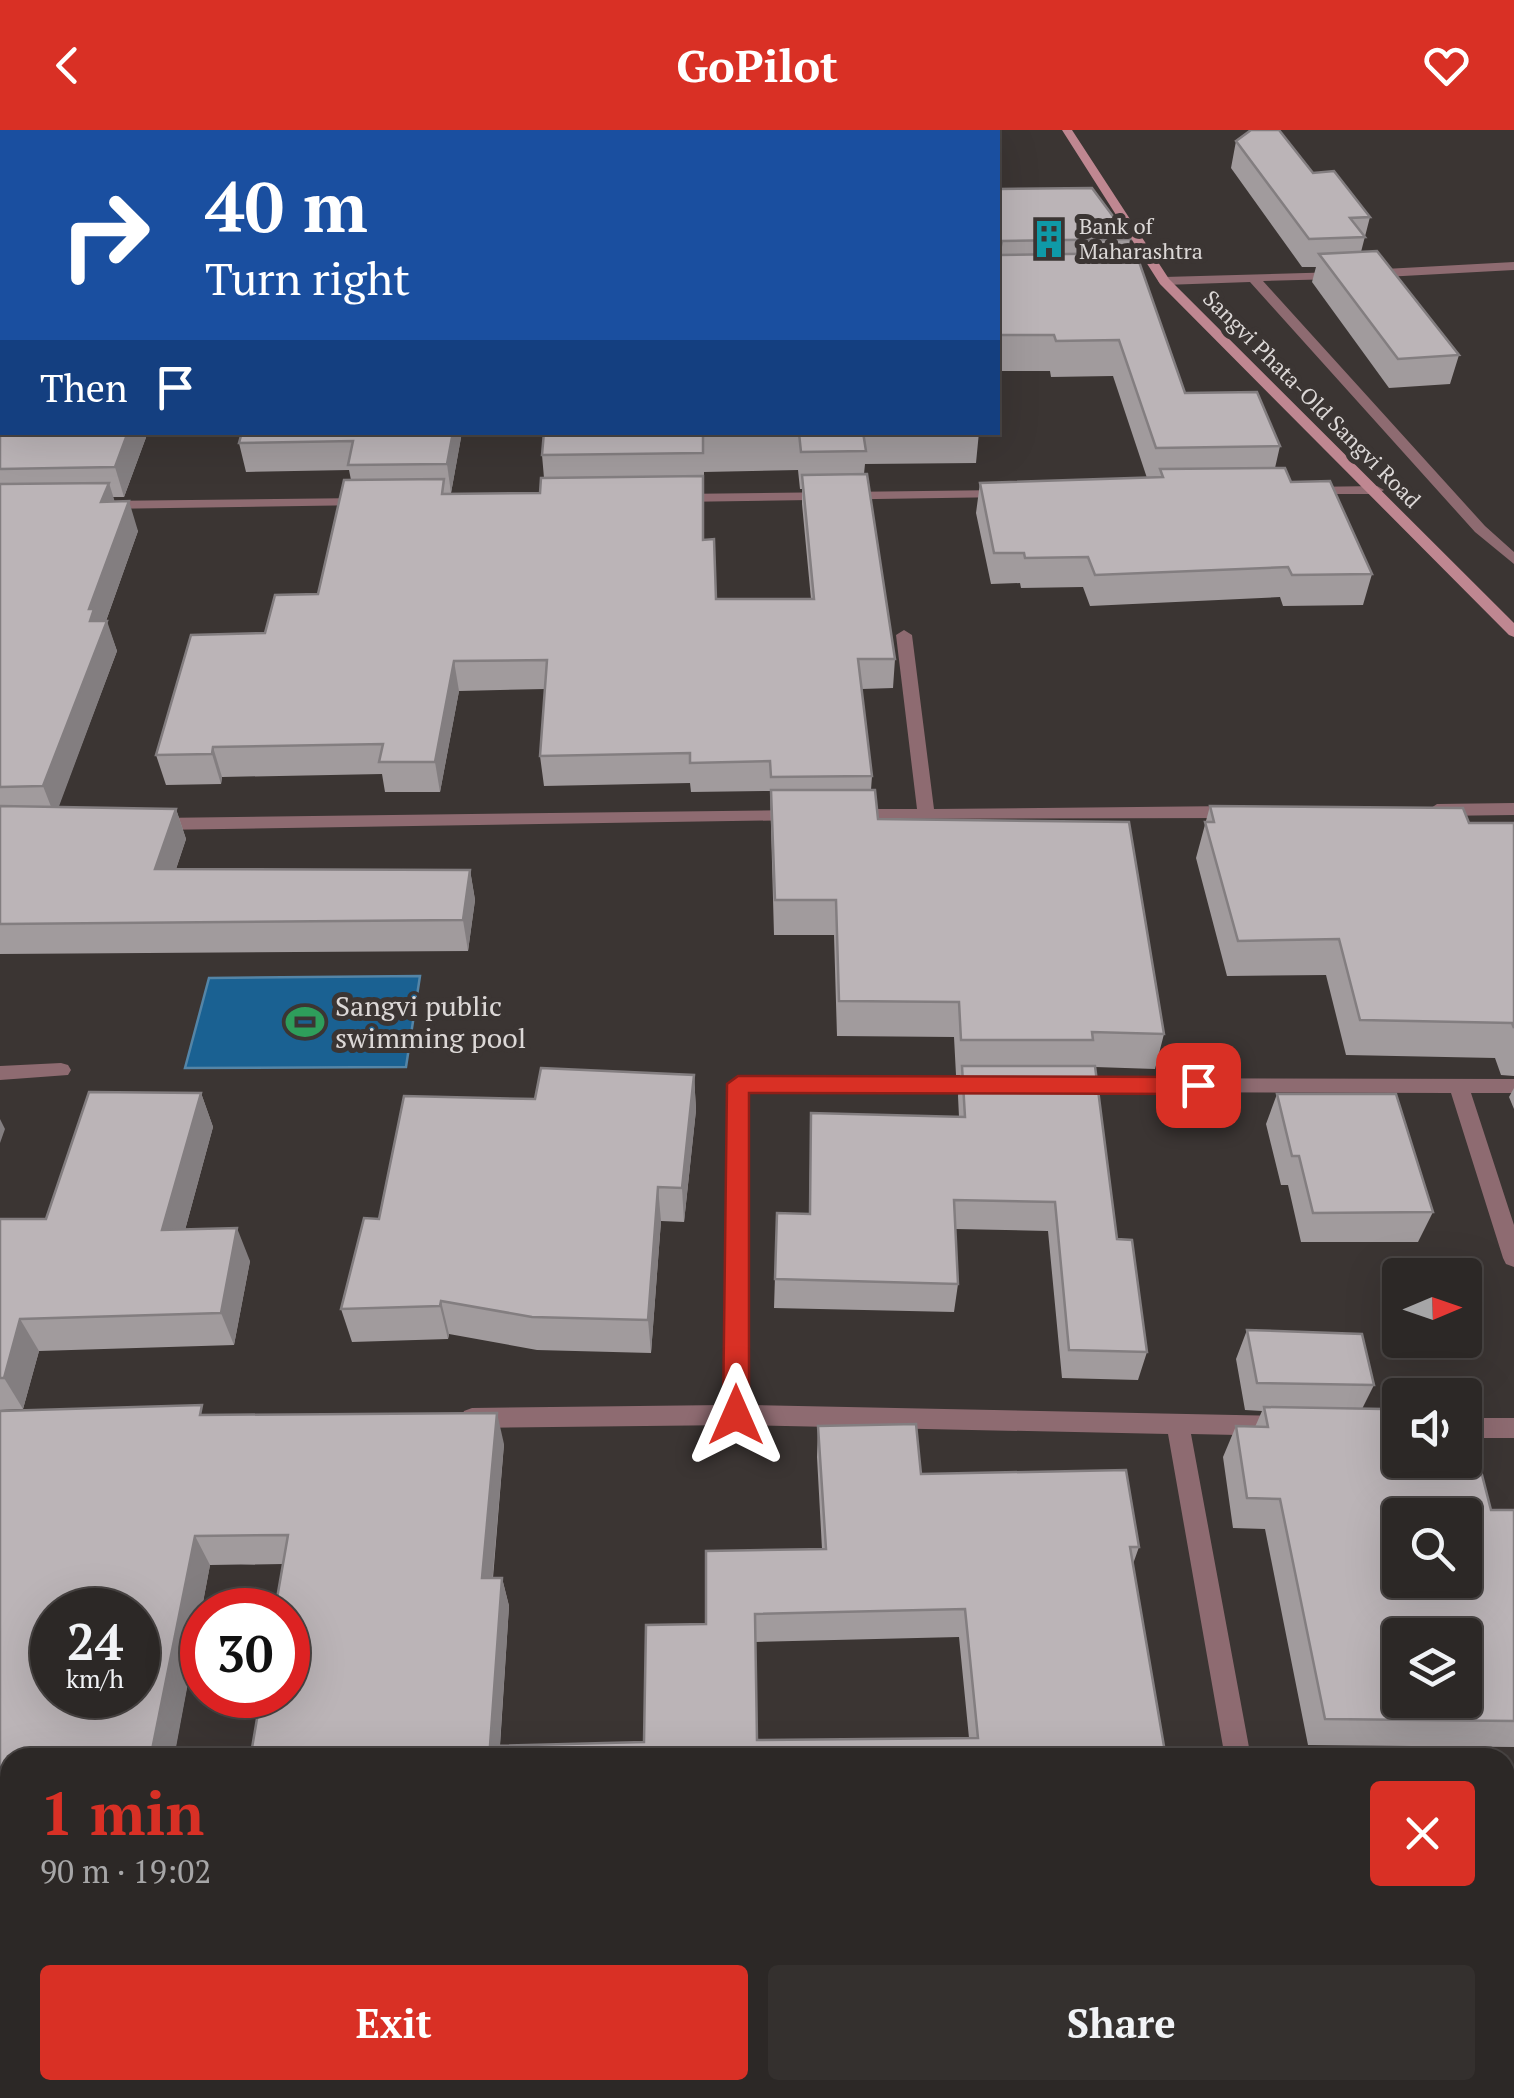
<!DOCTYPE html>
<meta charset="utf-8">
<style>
body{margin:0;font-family:"PT Serif",serif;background:#34302e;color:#f1f3f6;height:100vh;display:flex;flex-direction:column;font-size:38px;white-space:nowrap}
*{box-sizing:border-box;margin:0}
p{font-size:32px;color:#a6a6a7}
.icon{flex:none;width:55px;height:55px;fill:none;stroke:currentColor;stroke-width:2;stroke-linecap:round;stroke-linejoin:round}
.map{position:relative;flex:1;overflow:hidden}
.side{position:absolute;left:0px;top:1618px;width:1515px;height:352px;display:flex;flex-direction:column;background:#2c2826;border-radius:30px 30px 0 0;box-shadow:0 10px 40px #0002,0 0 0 2px #484443}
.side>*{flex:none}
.guide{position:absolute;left:0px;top:0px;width:1000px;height:305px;box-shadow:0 10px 40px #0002,0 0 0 2px #484443;background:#1a4fa0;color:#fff;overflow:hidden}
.needle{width:65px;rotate:88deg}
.tools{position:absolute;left:1382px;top:1128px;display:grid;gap:20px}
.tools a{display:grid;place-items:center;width:100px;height:100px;border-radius:10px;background:#2c2826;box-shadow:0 10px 40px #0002,0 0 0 2px #484443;font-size:50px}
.speed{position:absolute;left:30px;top:1458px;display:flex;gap:20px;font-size:50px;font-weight:700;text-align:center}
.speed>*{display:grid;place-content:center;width:130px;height:130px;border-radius:50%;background:#2c2826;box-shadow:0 10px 40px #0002,0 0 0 2px #484443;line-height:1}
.speed small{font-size:25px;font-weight:400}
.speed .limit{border:15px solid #d22;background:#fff;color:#111}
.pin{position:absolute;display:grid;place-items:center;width:85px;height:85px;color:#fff;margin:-42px;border-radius:20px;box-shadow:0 5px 15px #0006}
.me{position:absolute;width:110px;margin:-55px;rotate:0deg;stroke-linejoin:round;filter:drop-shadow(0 0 8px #0008)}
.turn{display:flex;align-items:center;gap:35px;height:210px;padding:0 40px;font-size:45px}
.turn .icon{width:130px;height:130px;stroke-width:2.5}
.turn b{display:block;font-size:70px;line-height:85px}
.then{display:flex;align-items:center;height:95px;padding:0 40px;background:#0003;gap:20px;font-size:38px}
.round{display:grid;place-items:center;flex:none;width:105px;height:105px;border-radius:10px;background:#34302e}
.overview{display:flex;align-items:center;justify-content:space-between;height:170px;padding:0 40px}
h1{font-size:60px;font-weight:700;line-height:75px;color:#d93025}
.cta{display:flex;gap:20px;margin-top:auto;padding:20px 40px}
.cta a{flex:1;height:115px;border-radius:10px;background:#d93025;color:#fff;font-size:40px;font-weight:700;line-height:115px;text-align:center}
.cta a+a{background:#34302e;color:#f1f3f6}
header{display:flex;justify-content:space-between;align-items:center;height:130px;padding:0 40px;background:#d93025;color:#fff;font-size:45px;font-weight:700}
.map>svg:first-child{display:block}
</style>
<header><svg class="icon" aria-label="back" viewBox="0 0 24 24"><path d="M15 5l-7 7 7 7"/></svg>GoPilot<svg class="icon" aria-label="heart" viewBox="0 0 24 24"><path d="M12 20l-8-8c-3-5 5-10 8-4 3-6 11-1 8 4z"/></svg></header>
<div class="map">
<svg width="1514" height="1968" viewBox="0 0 1514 1968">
<rect width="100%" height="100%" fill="#3b3533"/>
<path fill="#1a6192" stroke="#5485a7" stroke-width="2.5" d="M 420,846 L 406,937 L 185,938 L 209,848 Z"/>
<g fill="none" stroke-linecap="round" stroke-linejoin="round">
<g fill="#8e6b71" fill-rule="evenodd">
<path d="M 1514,132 L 1514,140 L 1366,148 L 1360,144 L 1366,140 Z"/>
<path d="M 1341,142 L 1341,148 L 1337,149 L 1263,151 L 1485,396 L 1514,422 L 1514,434 L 1475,402 L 1250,152 L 1164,155 L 1158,151 L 1164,147 Z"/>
<path d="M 1307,357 L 1377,356 L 1384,360 L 1377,364 L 1302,364 L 1302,358 Z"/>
<path d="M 1003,360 L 1010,364 L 1008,367 L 677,372 L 670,368 L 677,364 Z"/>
<path d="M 363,368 L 370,372 L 368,375 L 102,379 L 95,375 L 102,371 Z"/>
<path d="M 904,500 L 912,505 L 934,679 L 1233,676 L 1242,682 L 1233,688 L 846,689 L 843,685 L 852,679 L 917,679 L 896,505 Z"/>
<path d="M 1514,673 L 1514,685 L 1437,686 L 1428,680 L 1437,674 Z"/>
<path d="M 798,680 L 804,682 L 807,686 L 804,690 L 157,700 L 148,694 L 157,688 Z"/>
<path d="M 61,933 L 68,935 L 71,940 L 68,945 L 0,950 L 0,936 Z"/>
<path d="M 738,948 L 985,948 L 995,955 L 985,962 L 748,962 L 747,1275 L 1283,1286 L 1291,1289 L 1294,1296 L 1291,1303 L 1283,1306 L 1191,1304 L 1251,1628 L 1225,1628 L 1168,1304 L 736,1295 L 472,1298 L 464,1295 L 461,1288 L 464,1281 L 472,1278 L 725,1275 L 728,955 Z"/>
<path d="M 1074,948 L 1514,949 L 1514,963 L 1471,963 L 1514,1095 L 1514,1137 L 1506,1134 L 1503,1128 L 1451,963 L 1074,962 L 1064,955 Z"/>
<path d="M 1362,1287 L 1400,1287 L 1400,1307 L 1354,1304 L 1350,1297 L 1354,1290 Z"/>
<rect x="1465" y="1288" width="49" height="20"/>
<path d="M 1505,1660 L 1514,1661 L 1514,1687 L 1505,1686 Z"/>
<path d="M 589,1960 L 1320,1960 L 1316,1968 L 585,1968 Z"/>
</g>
<path fill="#bf8791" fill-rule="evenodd" d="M 1062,0 L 1072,0 L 1169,149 L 1514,493 L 1514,507 L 1509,505 L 1160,154 Z"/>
</g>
<g fill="#a19b9d" fill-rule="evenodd">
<path d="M 1236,11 L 1313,43 L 1370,87 L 1361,122 L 1459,225 L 1450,254 L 1389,258 L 1312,152 L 1316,137 L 1302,137 L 1231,38 Z"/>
<path d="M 998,59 L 1130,109 L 1128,123 L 1185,263 L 1280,316 L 1275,338 L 1291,352 L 1372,444 L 1363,475 L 1283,476 L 1280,467 L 1090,476 L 1083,457 L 1021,458 L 1020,453 L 991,454 L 976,383 L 980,353 L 1147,348 L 1113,246 L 1051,247 L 1050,241 L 998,241 Z"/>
<path d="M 0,82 L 2,302 L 148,302 L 124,367 L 113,367 L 114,371 L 138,401 L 106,491 L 117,521 L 58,677 L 176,679 L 186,709 L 176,739 L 470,740 L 475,770 L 468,821 L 0,824 Z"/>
<path d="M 242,302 L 462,302 L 451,363 L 447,363 L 447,364 L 540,363 L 544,348 L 542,325 L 544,302 L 979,302 L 976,333 L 865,334 L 864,344 L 895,529 L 893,558 L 862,559 L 872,646 L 871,660 L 878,689 L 1164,904 L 1155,939 L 1095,937 L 1117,1109 L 1147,1222 L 1138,1250 L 1062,1248 L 1048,1101 L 955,1099 L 958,1154 L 954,1182 L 774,1178 L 777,1083 L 809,1083 L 811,983 L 959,987 L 958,966 L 960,945 L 956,945 L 954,907 L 837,906 L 834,805 L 774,805 L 770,661 L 691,662 L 690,653 L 544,656 L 540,626 L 545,559 L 459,561 L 440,662 L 385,662 L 382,644 L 222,647 L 221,654 L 166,655 L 156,625 L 265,503 L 318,464 L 351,350 L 349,340 L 246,342 L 239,313 ZM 798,340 L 800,359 L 802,359 L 802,374 L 811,469 L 716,469 L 704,410 L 704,342 Z"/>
<path d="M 1210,676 L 1469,693 L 1514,693 L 1514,946 L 1501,945 L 1495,928 L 1346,925 L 1326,845 L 1227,846 L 1196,728 Z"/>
<path d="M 694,945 L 696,980 L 684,1092 L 661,1091 L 651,1223 L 537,1220 L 449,1204 L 448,1209 L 352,1212 L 341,1179 L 379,1089 L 535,969 Z"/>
<path d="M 1514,958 L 1514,979 L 1509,967 Z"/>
<path d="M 201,963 L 213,997 L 185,1100 L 250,1131 L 234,1215 L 39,1221 L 23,1279 L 0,1280 L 0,1089 L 46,1089 Z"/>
<path d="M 1277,964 L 1433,1082 L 1418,1112 L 1301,1112 L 1288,1055 L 1281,1055 L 1266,994 Z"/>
<path d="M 1247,1200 L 1374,1255 L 1362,1279 L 1491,1380 L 1514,1380 L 1514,1617 L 1308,1615 L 1265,1399 L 1233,1398 L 1223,1327 L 1236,1296 L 1255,1297 L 1262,1281 L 1245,1280 L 1236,1229 Z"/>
<path d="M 0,1281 L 207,1285 L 504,1314 L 493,1448 L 502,1448 L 509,1476 L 500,1616 L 644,1612 L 706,1494 L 822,1419 L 817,1327 L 818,1296 L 921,1344 L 1139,1417 L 1133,1434 L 1166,1628 L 10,1628 L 10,1912 L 0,1912 ZM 283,1434 L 252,1618 L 175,1620 L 210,1435 ZM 959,1507 L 969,1608 L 757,1610 L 755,1512 Z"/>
<path d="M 1406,1960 L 1505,1960 L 1514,1968 L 1408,1968 Z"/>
</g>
<g fill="#837e80">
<path d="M 128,302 L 148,302 L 124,367 L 115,337 Z"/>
<path d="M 453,302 L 462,302 L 451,363 L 447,334 Z"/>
<path d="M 109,353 L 118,382 L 101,372 Z"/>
<path d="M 129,371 L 138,401 L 102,502 L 107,491 L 117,521 L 55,687 L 43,656 L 90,491 L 89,479 Z"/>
<path d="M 454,531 L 459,561 L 440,662 L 435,632 Z"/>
<path d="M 213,617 L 222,647 L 221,654 L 212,624 Z"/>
<path d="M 176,679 L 186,709 L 166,769 L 155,739 Z"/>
<path d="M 470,740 L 475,770 L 468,821 L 463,790 Z"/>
<path d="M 694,945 L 696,980 L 684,1092 L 682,1058 Z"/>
<path d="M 201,963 L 213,997 L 176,1133 L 162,1100 Z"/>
<path d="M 0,989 L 5,999 L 0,1013 Z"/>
<path d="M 658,1057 L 661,1091 L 651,1223 L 648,1190 Z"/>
<path d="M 237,1098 L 250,1131 L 234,1215 L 221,1183 Z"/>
<path d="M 441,1171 L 449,1204 L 448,1209 L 440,1176 Z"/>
<path d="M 20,1189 L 39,1221 L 23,1279 L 4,1248 Z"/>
<path d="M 497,1283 L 504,1314 L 490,1477 L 482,1448 Z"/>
<path d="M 195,1406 L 210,1435 L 174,1628 L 152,1620 Z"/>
<path d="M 502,1448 L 509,1476 L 499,1628 L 490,1616 Z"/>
<path d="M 0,1854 L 10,1862 L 10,1910 L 0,1903 Z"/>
</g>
<g fill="#bbb4b7" stroke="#837e80" stroke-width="2.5" fill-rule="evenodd">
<path d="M 1251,0 L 1279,0 L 1313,43 L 1334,41 L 1370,87 L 1350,88 L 1365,107 L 1309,109 L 1236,11 Z"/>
<path d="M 1092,58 L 1130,109 L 1002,111 L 999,125 L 1136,123 L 1185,263 L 1257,262 L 1280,316 L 1156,318 L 1119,210 L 1056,211 L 1054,205 L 998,205 L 998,59 Z"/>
<path d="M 0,82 L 2,82 L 2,302 L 128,302 L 115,337 L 0,339 Z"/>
<path d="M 1377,121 L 1459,225 L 1398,229 L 1319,124 Z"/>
<path d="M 242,302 L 453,302 L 447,334 L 348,335 L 353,311 L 239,313 Z"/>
<path d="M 544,302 L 863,302 L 866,321 L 801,322 L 799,303 L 703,305 L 703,323 L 542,325 Z"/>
<path d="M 1285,338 L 1291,352 L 1330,351 L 1372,444 L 1292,445 L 1288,437 L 1095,445 L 1088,427 L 1025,428 L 1024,423 L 994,423 L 980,353 L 1163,347 L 1160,339 Z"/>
<path d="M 867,344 L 895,529 L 858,529 L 872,646 L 771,647 L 770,631 L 690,633 L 690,623 L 540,626 L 547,530 L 454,531 L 435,632 L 379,632 L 383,614 L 213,617 L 212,624 L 156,625 L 191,505 L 265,503 L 275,465 L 318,464 L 344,350 L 444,349 L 442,364 L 540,363 L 541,348 L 703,346 L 703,410 L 714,409 L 716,469 L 814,469 L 802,345 Z"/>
<path d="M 109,353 L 101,372 L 129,371 L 89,479 L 94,479 L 90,491 L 107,491 L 43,656 L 0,657 L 0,354 Z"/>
<path d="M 771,660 L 875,660 L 878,689 L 1129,692 L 1164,904 L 1092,902 L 1093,910 L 961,910 L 959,872 L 839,871 L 836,770 L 775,770 Z"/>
<path d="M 0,676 L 176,679 L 155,739 L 470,740 L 463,790 L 0,794 Z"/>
<path d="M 1210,676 L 1463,678 L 1469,693 L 1514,693 L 1514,898 L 1512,893 L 1360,890 L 1339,809 L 1238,811 L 1205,692 L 1214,692 Z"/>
<path d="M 962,936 L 1095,936 L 1117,1109 L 1132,1110 L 1147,1222 L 1069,1220 L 1055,1072 L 954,1070 L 958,1154 L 775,1149 L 777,1083 L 810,1084 L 811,983 L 965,987 Z"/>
<path d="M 541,938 L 694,945 L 682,1058 L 658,1057 L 648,1190 L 532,1187 L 441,1171 L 440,1176 L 341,1179 L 364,1088 L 379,1089 L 404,966 L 535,969 Z"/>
<path d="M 89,962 L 201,963 L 162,1100 L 237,1098 L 221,1183 L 20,1189 L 4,1248 L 0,1248 L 0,1089 L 46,1089 Z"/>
<path d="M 1277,964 L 1396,964 L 1433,1082 L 1313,1083 L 1299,1026 L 1292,1026 Z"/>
<path d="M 1247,1200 L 1362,1204 L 1374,1255 L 1257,1253 Z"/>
<path d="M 202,1275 L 200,1285 L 497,1283 L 482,1448 L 502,1448 L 490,1616 L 644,1612 L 646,1495 L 706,1494 L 706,1421 L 826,1419 L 818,1296 L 916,1294 L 921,1344 L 1126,1340 L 1139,1417 L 1130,1417 L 1166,1628 L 10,1628 L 10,1851 L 0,1851 L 0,1281 ZM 288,1405 L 275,1480 L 288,1480 L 288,1565 L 261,1565 L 252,1618 L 152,1620 L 195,1406 ZM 965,1479 L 978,1608 L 757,1610 L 755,1484 ZM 52,1480 L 138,1480 L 138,1565 L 52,1565 Z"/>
<path d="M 1264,1277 L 1383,1279 L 1388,1300 L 1400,1301 L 1400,1330 L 1465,1330 L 1465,1302 L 1471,1302 L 1491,1380 L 1514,1380 L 1514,1591 L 1325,1589 L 1280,1369 L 1247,1368 L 1236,1296 L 1268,1297 ZM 1400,1385 L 1465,1385 L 1465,1450 L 1400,1450 ZM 1400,1505 L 1465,1505 L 1465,1570 L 1400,1570 Z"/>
<path d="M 1505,1745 L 1514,1745 L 1514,1968 L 1435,1968 L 1434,1960 L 1505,1960 Z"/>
</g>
<path fill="#d93025" stroke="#8d1f18" stroke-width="2.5" d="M 738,946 L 1198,947 L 1209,955 L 1198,964 L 749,963 L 749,1285 L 745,1293 L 736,1296 L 727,1293 L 723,1285 L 727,954 Z"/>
<defs>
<g id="building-bare" transform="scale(3)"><path d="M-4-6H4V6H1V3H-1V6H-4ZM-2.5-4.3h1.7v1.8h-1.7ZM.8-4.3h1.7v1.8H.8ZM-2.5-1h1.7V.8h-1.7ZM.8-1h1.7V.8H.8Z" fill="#0f9aa8" stroke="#3b3533" stroke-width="2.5" paint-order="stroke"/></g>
<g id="stadium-bare" transform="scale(3)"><path d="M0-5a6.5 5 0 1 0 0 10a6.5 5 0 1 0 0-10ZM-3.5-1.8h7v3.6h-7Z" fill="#2e9e5b" stroke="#3b3533" stroke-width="2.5" paint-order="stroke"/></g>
</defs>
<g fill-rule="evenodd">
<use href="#building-bare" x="1049" y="109"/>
<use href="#stadium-bare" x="305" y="892"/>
</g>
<g text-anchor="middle" stroke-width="10" stroke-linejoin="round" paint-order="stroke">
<g font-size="22" fill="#dcd8d7" stroke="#3b3533" text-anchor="start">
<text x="1079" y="104">Bank of<tspan x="1079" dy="25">Maharashtra</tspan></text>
</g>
<g font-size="22" fill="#dcd8d7" stroke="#3b3533">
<text transform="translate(1312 269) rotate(45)" y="8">Sangvi Phata-Old Sangvi Road</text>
</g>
<g font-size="28" fill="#dcd8d7" stroke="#3b3533" text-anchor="start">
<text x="335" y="886">Sangvi public<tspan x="335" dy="32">swimming pool</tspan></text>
</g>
</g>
</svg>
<div class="tools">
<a><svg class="needle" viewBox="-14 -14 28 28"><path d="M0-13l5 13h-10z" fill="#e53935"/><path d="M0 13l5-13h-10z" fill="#a6a6a7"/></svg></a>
<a><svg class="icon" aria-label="sound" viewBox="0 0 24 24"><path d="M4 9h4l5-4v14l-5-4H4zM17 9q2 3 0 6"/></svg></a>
<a><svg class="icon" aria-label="search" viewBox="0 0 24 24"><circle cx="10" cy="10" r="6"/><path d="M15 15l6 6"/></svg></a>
<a><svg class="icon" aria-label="layers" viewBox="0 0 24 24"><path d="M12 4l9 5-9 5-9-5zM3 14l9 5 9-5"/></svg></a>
</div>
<div class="speed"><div>24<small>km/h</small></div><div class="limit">30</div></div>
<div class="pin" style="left:1198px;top:955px;background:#d93025"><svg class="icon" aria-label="arrive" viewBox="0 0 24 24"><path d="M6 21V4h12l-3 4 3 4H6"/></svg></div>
<svg class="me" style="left:736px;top:1285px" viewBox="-20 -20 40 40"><path d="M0-17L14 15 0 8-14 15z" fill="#d93025" stroke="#fff" stroke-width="4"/></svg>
<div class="guide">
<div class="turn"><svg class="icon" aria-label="right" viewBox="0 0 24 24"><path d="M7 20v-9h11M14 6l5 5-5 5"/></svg><div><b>40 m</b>Turn right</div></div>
<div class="then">Then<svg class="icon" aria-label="arrive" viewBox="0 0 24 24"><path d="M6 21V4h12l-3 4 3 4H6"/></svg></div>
</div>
<section class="side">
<div class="overview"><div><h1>1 min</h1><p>90 m · 19:02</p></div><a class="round" style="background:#d93025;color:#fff"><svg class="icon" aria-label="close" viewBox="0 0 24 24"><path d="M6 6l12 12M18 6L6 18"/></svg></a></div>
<div class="cta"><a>Exit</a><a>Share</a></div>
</section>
</div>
